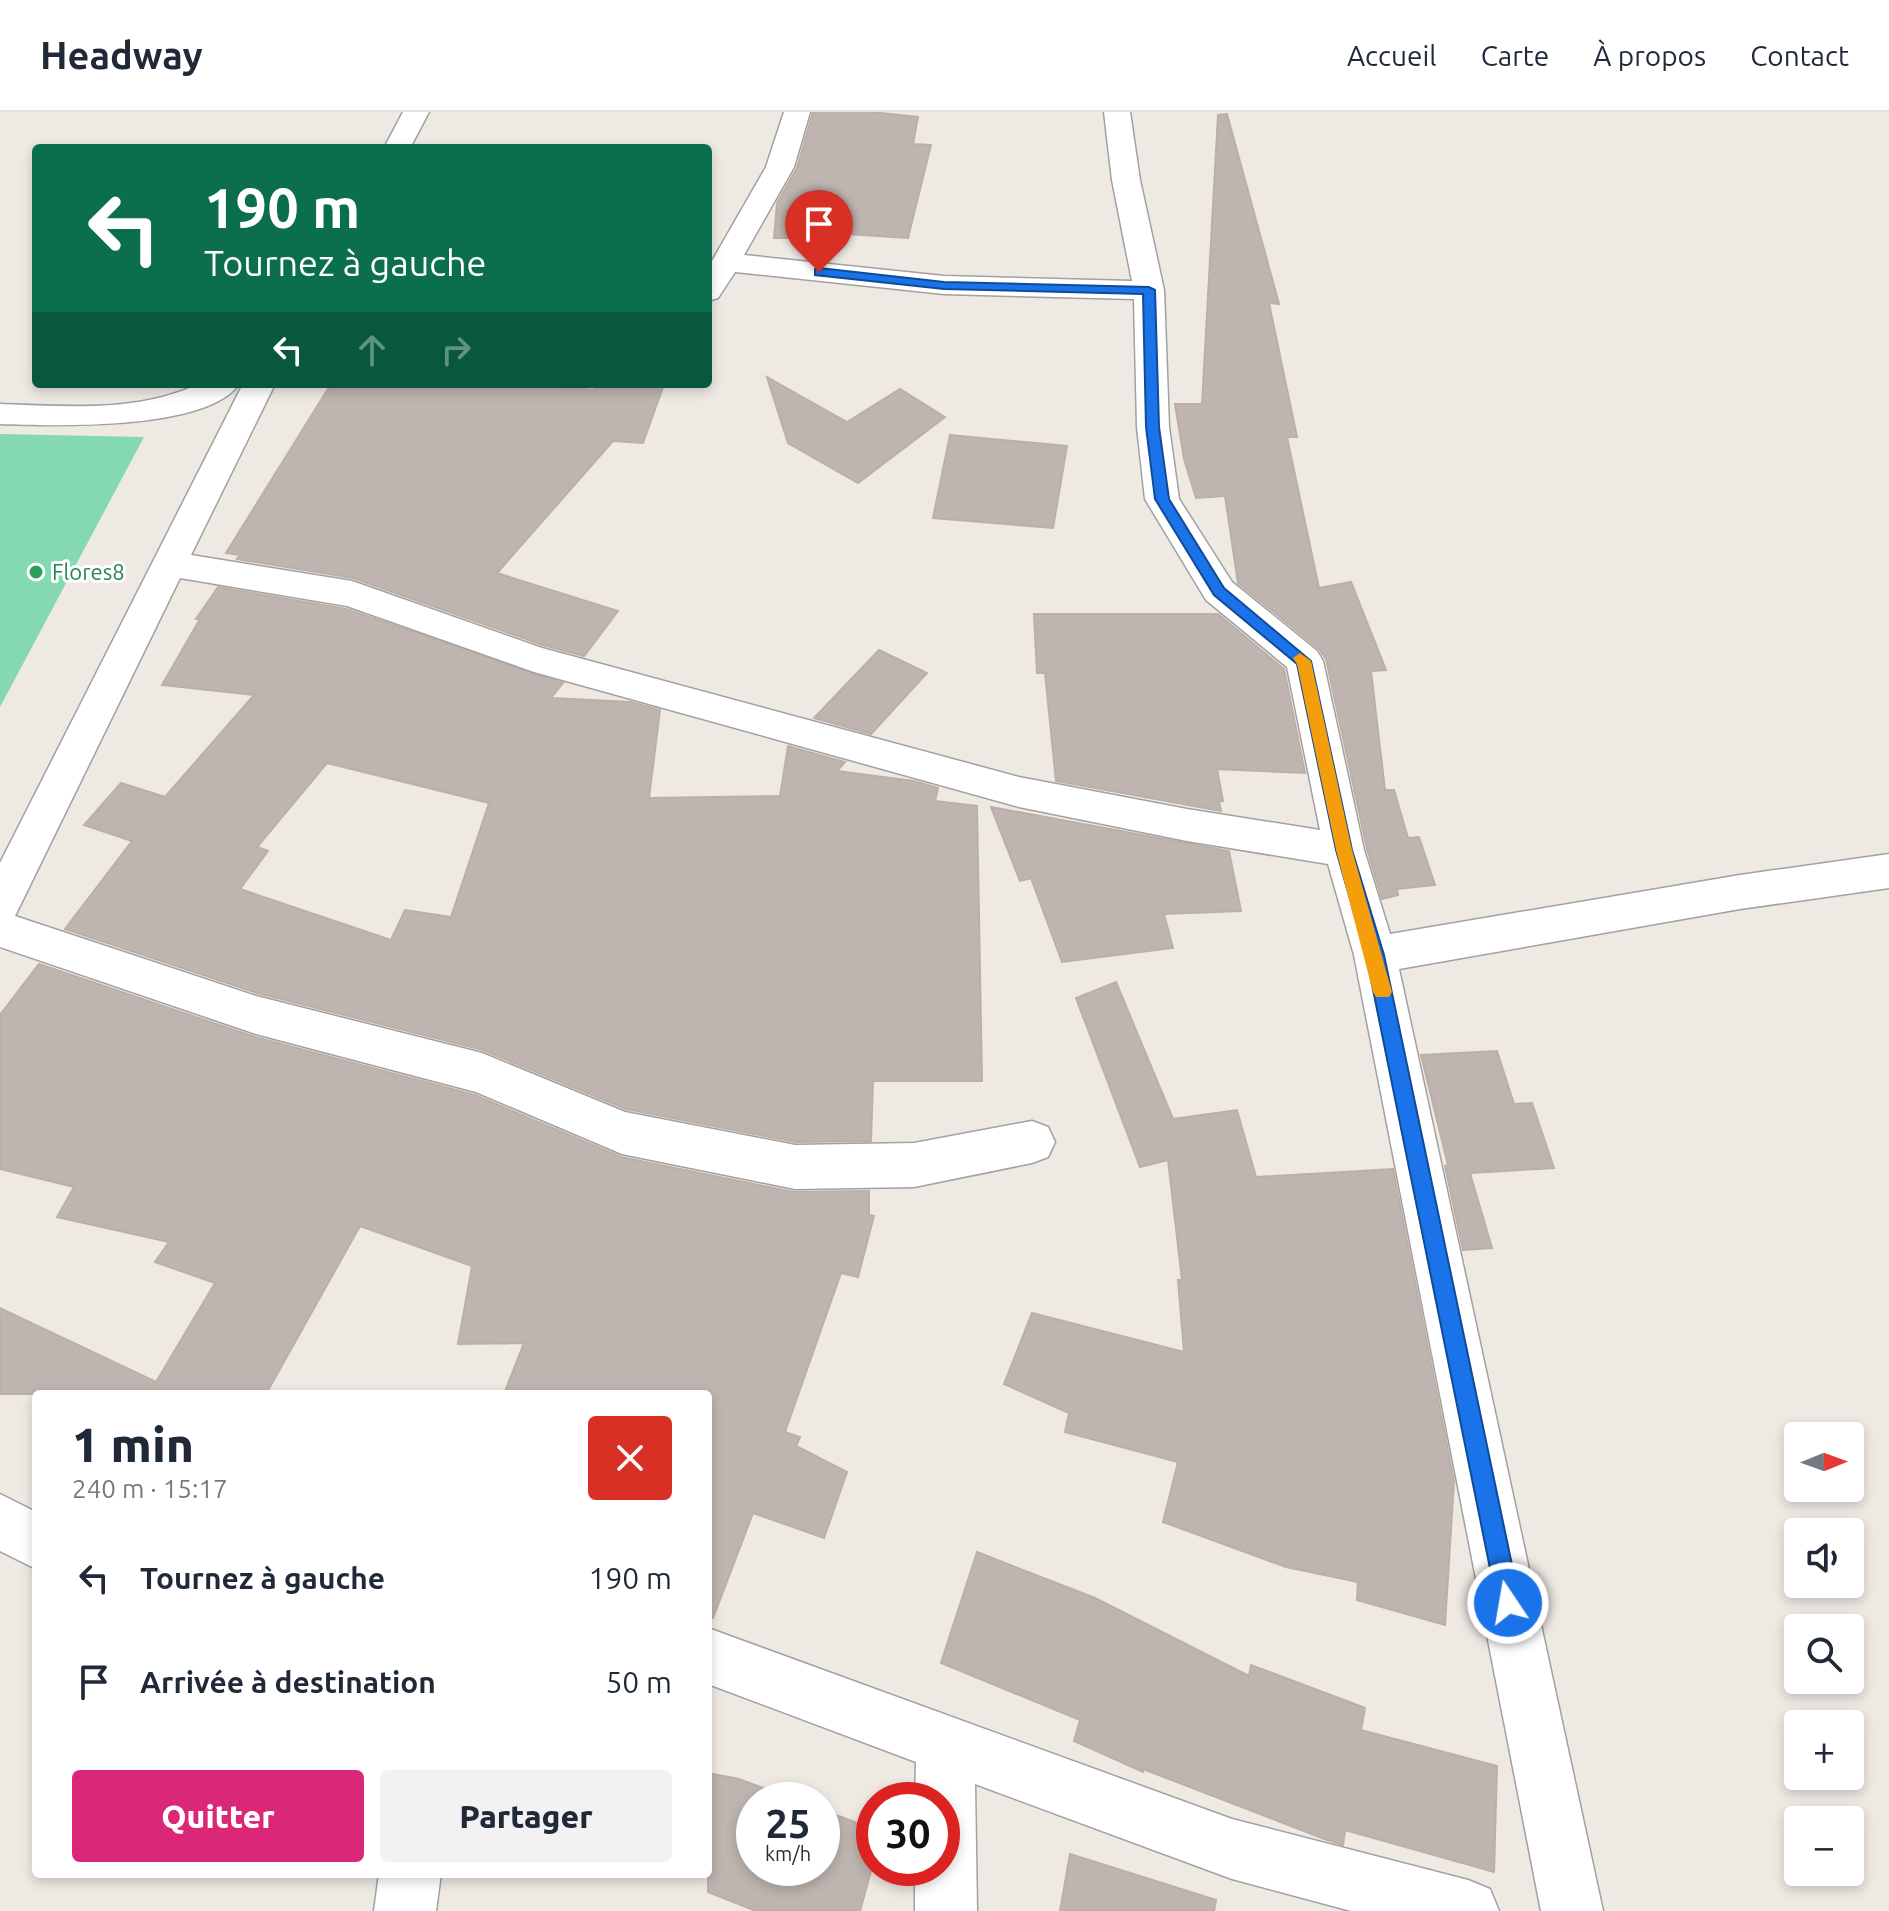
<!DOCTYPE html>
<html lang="fr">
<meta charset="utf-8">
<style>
body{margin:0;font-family:Ubuntu,sans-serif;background:#f2f2f3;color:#1f2937;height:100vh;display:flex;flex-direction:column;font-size:30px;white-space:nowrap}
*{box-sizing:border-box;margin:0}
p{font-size:26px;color:#747a83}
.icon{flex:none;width:44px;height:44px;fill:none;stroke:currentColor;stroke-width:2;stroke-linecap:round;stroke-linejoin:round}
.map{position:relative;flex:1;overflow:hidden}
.drawer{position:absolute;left:32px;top:1278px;width:680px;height:488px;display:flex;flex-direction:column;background:#fff;border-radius:8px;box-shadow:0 4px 12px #0003}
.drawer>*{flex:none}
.top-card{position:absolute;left:32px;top:32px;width:680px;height:244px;border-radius:8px;box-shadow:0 4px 12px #0003;background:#0b6e4f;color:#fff;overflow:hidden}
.needle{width:52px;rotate:89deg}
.buttons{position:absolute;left:1784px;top:1310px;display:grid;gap:16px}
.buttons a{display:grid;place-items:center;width:80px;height:80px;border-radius:8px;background:#fff;box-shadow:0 4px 12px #0003;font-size:40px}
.speed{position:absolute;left:736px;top:1670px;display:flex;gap:16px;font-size:40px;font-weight:700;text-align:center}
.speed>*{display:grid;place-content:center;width:104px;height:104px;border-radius:50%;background:#fff;box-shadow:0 4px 12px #0003;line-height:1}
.speed small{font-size:20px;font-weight:400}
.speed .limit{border:12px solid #d22;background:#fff;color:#111}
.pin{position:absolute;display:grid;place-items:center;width:68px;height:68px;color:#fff;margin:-82px -34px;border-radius:50% 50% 50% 0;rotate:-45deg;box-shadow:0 0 8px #0007}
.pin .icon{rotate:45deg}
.me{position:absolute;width:88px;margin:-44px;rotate:348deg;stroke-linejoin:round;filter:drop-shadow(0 0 6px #0008)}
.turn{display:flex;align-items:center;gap:28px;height:168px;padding:0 40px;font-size:36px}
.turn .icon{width:104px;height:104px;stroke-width:2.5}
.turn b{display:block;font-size:56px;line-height:68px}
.lanes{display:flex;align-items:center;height:76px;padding:0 40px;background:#0003;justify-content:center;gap:40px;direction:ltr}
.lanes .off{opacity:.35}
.round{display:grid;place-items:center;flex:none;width:84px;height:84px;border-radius:8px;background:#f2f2f3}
.head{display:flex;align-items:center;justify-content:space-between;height:136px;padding:0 40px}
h1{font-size:48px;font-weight:800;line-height:60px}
.cta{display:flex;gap:16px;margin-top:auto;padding:16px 40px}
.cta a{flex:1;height:92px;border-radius:8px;background:#db2777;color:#fff;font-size:32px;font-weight:800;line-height:92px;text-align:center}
.cta a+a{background:#f2f2f3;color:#1f2937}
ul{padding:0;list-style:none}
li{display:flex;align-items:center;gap:24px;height:104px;padding:0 40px}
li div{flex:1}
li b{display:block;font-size:30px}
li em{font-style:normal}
header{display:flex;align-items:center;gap:48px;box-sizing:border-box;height:112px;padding:0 40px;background:#fff;border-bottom:2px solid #e0e1e3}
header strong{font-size:38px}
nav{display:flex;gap:44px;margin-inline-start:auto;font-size:28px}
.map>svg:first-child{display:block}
</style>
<header>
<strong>Headway</strong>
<nav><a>Accueil</a><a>Carte</a><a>À propos</a><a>Contact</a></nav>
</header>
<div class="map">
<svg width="1889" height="1799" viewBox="0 0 1889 1799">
<rect width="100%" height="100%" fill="#eee9e3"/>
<path fill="#85d9b1" d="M 0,322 L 144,325 L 0,595 Z"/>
<g fill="#beb5b0" stroke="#beafa6" stroke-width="2" fill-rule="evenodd">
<path d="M 813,0 L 871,0 L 918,5 L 913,32 L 931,33 L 908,126 L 830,121 L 829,126 L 774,126 L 777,91 L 797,56 Z"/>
<path d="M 1227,2 L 1279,192 L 1269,191 L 1297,325 L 1287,325 L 1319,476 L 1351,470 L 1386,558 L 1371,559 L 1385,678 L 1394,678 L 1408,726 L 1419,725 L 1435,773 L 1397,777 L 1398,783 L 1382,787 L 1367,737 L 1326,547 L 1319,537 L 1238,471 L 1225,384 L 1196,386 L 1184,347 L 1175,292 L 1202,292 L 1218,3 Z"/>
<path d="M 767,265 L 847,310 L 900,277 L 945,305 L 858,371 L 788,331 Z"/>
<path d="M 331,272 L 536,272 L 594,278 L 596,272 L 664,272 L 643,331 L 613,329 L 497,461 L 618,499 L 584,544 L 543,533 L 353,466 L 237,447 L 240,443 L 226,441 Z"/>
<path d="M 950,323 L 1067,334 L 1053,416 L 933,406 Z"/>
<path d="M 218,475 L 346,497 L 563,571 L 551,586 L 631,590 L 660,598 L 649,686 L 780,684 L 788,634 L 845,650 L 837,659 L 914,669 L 938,676 L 935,689 L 977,694 L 982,969 L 873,969 L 871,1029 L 795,1030 L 626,997 L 483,938 L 257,881 L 65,817 L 132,729 L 84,713 L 121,671 L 165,685 L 254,583 L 162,573 L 200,507 L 196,507 ZM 327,651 L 489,691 L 451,805 L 405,798 L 391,828 L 240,777 L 268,739 L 257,735 Z"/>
<path d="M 1034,502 L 1218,502 L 1284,557 L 1305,661 L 1217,657 L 1223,689 L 1219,690 L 1221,699 L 1056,669 L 1045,561 L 1037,561 Z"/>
<path d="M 879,538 L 927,561 L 871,622 L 814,606 Z"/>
<path d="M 991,695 L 1229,739 L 1241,799 L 1164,802 L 1173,836 L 1062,850 L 1031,766 L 1020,769 Z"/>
<path d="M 39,852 L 255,925 L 475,983 L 621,1045 L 794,1080 L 869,1079 L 869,1103 L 874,1104 L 858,1165 L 841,1161 L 785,1320 L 800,1325 L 796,1334 L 847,1360 L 824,1426 L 753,1401 L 713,1506 L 708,1506 L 708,1282 L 504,1282 L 524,1231 L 458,1232 L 472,1154 L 360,1114 L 266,1282 L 0,1282 L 0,1196 L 156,1270 L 215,1171 L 155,1150 L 169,1130 L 57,1105 L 74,1075 L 0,1057 L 0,903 Z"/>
<path d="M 1116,870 L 1173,1007 L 1237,998 L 1256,1065 L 1393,1057 L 1454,1369 L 1445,1513 L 1357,1488 L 1358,1470 L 1286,1455 L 1163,1410 L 1178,1350 L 1065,1320 L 1069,1301 L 1004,1272 L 1032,1201 L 1184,1240 L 1178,1168 L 1182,1168 L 1168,1048 L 1140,1055 L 1076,886 Z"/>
<path d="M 1497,939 L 1514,992 L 1532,991 L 1554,1056 L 1470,1061 L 1492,1136 L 1463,1138 L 1445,1054 L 1448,1053 L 1421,943 Z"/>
<path d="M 977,1440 L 1095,1486 L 1249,1564 L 1251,1553 L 1365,1596 L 1361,1618 L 1497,1654 L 1494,1760 L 1345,1718 L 1343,1733 L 1327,1728 L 1143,1657 L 1143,1660 L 1074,1629 L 1080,1608 L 941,1551 Z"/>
<path d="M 708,1661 L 739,1667 L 796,1688 L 754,1688 L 754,1756 L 822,1756 L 822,1698 L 874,1717 L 874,1748 L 860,1799 L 756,1799 L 708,1780 Z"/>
<path d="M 1070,1742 L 1216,1788 L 1214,1799 L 1060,1799 Z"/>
</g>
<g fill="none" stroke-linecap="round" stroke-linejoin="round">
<g stroke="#a1a1a1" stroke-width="3">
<g id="minor">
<path d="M 784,0 L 810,0 L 794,55 L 744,143 L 944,164 L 1132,169 L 1112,68 L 1104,0 L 1130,0 L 1140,68 L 1164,178 L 1169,315 L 1179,387 L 1232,470 L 1317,539 L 1323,549 L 1364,738 L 1390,822 L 1740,763 L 1889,742 L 1889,776 L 1740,797 L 1399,857 L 1603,1799 L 1541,1799 L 1354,843 L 1328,752 L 1187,729 L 1019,695 L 534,560 L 347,494 L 180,466 L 15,804 L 256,884 L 482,941 L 625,1000 L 795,1033 L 914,1031 L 1032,1009 L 1048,1015 L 1055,1030 L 1048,1045 L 1032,1051 L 914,1075 L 795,1077 L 622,1042 L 476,980 L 256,922 L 0,835 L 0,751 L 243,272 L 275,272 L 191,443 L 352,469 L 542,536 L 1019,665 L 1187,697 L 1320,718 L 1287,555 L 1206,488 L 1145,387 L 1137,315 L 1134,187 L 944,182 L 735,160 L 718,186 L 708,189 L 708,156 L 766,55 Z"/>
<path d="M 0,1382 L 36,1400 L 36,1457 L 0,1439 Z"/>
<path d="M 708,1516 L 1232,1707 L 1468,1768 L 1490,1777 L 1499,1799 L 1351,1799 L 1232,1767 L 975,1672 L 977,1799 L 915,1799 L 915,1756 L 942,1756 L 942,1688 L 915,1688 L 916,1650 L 708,1572 Z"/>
<path d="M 379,1762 L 441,1762 L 436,1799 L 374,1799 Z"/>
</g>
</g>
<g stroke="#a1a1a1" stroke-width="3">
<g id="tertiary">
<path d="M 403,0 L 429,0 L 410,36 L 384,36 Z"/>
<path d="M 198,272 L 239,272 C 207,319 52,314 0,312 L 0,292 C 65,294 138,301 198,272 Z"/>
</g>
</g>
<use href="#minor" fill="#fff" fill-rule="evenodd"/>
<use href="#tertiary" fill="#fff" fill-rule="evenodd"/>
</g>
<path fill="#1a73e8" stroke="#114b97" stroke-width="2" d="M 819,156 L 944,170 L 1149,175 L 1155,178 L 1159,315 L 1169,387 L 1224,476 L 1311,549 L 1352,738 L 1384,843 L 1520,1491 L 1517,1499 L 1508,1502 L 1500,1499 L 1497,1491 L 1366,843 L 1336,738 L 1297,552 L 1214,483 L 1155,387 L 1146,315 L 1143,182 L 944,177 L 815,163 L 815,157 Z"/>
<path fill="#f59e0b" d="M 1300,541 L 1311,549 L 1352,738 L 1392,880 L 1389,885 L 1376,885 L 1373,880 L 1336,738 L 1297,552 L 1293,546 Z"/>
<circle fill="#2e9e5b" stroke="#fff" stroke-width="3" cx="36" cy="460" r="8"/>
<g text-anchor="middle" stroke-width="6" stroke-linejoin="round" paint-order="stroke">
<g font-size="22" fill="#27864d" stroke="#fff" text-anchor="start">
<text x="52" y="468">Flores8</text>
</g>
</g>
</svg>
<div class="buttons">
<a><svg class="needle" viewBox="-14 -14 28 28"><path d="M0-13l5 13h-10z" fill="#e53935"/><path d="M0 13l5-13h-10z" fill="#747a83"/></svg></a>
<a><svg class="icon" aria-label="sound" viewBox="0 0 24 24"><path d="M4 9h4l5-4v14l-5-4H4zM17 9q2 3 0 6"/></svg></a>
<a><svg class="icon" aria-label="search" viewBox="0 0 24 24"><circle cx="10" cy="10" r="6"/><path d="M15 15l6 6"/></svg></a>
<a>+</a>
<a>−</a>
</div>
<div class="speed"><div>25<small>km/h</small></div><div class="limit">30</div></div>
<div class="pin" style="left:819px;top:160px;background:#d93025"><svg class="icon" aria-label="arrive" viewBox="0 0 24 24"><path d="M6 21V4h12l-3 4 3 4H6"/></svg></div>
<svg class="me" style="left:1508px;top:1491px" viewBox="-20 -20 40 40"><circle r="17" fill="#1a73e8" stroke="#fff" stroke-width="3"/><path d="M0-11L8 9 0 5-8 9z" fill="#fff"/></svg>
<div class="top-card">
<div class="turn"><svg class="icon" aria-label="left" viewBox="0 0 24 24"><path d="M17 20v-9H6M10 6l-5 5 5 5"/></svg><div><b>190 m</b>Tournez à gauche</div></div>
<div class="lanes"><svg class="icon" aria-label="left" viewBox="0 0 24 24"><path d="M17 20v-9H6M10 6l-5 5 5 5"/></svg><svg class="icon off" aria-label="ahead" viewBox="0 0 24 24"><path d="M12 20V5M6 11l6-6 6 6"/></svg><svg class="icon off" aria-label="right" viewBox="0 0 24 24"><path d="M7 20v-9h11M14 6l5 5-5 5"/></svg></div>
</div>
<section class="drawer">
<div class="head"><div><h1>1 min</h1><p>240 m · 15:17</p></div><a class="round" style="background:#d93025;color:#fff"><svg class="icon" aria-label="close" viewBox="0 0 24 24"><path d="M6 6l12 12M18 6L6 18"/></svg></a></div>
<ul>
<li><svg class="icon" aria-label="left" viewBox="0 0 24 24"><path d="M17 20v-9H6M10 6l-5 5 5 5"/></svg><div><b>Tournez à gauche</b></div><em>190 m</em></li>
<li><svg class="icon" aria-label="arrive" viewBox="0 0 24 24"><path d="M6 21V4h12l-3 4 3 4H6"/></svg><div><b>Arrivée à destination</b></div><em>50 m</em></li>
</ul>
<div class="cta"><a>Quitter</a><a>Partager</a></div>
</section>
</div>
